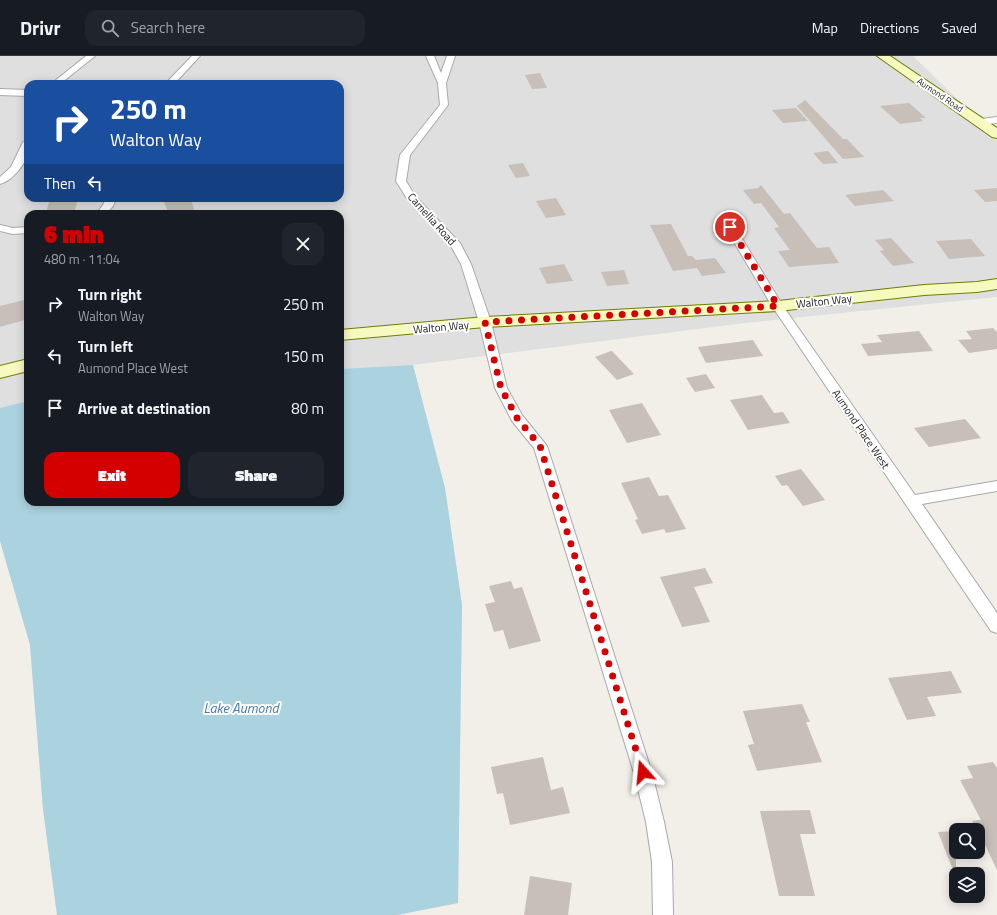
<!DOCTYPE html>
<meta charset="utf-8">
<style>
body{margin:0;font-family:"Titillium Web",sans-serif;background:#20242c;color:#f1f3f6;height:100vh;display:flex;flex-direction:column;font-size:15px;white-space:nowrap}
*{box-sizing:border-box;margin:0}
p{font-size:13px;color:#9ea1a6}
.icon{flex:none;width:22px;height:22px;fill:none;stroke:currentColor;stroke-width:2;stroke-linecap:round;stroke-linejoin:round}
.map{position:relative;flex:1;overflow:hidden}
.drawer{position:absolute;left:24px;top:154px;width:320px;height:296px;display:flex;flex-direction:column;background:#171b24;border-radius:12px;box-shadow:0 2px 10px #0003}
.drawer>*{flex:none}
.banner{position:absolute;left:24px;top:24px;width:320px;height:122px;border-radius:12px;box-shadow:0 2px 10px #0003;background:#1a4fa0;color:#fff;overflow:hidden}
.fabs{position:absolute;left:949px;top:767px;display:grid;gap:8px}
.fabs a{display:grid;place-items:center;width:36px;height:36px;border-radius:8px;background:#171b24;box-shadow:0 2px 10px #0003;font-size:20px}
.pin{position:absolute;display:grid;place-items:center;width:34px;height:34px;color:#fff;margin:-17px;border:2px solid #fff;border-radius:50%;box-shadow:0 1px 4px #0007}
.me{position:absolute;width:44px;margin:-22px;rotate:342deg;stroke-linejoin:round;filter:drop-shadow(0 0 3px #0008)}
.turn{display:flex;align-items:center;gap:14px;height:84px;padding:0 20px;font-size:18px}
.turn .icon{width:52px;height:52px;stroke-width:2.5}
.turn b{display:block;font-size:28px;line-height:34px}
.then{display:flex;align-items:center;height:38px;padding:0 20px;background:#0003;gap:8px;font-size:15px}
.round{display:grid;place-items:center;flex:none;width:42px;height:42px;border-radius:12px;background:#20242c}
.overview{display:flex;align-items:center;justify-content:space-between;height:68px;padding:0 20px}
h1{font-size:24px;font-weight:800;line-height:30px;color:#d40000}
.primary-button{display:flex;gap:8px;margin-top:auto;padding:8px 20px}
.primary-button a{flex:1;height:46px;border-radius:12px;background:#d40000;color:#fff;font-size:16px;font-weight:800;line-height:46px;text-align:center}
.primary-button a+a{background:#20242c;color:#f1f3f6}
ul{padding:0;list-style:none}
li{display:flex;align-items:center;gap:12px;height:52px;padding:0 20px}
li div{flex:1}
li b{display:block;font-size:15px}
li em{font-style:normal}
header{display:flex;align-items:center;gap:24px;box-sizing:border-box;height:56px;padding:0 20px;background:#171b24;border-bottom:1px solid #363941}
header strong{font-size:19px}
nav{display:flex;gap:22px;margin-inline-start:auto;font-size:14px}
.search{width:280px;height:36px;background:#20242c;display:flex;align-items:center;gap:10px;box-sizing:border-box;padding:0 14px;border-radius:12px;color:#9ea1a6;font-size:15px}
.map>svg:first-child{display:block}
</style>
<header>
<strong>Drivr</strong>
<div class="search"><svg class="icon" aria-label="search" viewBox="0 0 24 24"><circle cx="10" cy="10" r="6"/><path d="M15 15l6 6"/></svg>Search here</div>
<nav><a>Map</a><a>Directions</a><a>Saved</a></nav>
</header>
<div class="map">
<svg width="997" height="859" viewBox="0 0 997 859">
<rect width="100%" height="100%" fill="#f2efe9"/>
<path fill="#e0dfdf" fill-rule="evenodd" d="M 0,0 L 913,0 L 959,45 L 997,78 L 997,241 L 745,267 L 413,309 L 445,432 L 462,549 L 458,847 L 397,859 L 57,859 L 43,753 L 30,589 L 0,485 ZM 28,28 L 340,28 L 340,142 L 28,142 ZM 28,158 L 340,158 L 340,446 L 28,446 Z"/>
<path fill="#aad3df" d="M 413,309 L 445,432 L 462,549 L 458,847 L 397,859 L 57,859 L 43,753 L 30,589 L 0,485 L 0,352 L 28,345 L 28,446 L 340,446 L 340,313 Z"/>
<g fill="#c7bfb8">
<path d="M 540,17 L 547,32 L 532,33 L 525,19 Z"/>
<path d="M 805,44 L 843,83 L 847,83 L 864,101 L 843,103 L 797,50 Z"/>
<path d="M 909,47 L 926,62 L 920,62 L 923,65 L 900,68 L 880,50 Z"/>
<path d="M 796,52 L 808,65 L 783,67 L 772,54 Z"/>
<path d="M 828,95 L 838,107 L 823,108 L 813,97 Z"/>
<path d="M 523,107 L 530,120 L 516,122 L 508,109 Z"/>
<path d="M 761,129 L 784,158 L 790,157 L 817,192 L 829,191 L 839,207 L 789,211 L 778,195 L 790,194 L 774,172 L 779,171 L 761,147 L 754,148 L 743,134 L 758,132 Z"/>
<path d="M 997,132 L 997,145 L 985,146 L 974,134 Z"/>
<path d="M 883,134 L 894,145 L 855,150 L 845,139 Z"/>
<path d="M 50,142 L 78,142 L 75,154 L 46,157 Z"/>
<path d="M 173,142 L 191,142 L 194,154 L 179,158 L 169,158 L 163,144 Z"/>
<path d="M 556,142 L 566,159 L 546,162 L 536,145 Z"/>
<path d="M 671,168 L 688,200 L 692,200 L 696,204 L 715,202 L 726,217 L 702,220 L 697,212 L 673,215 L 650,169 Z"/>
<path d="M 891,182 L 914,207 L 893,210 L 880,195 L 884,194 L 875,184 Z"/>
<path d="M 971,183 L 985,200 L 949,203 L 936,185 Z"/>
<path d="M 564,208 L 573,225 L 547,228 L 539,212 Z"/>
<path d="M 624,214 L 629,228 L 607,230 L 601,216 Z"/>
<path d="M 28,243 L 28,263 L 0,271 L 0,250 Z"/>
<path d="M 993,272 L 997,276 L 997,293 L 969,297 L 958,284 L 972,283 L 966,275 Z"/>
<path d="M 919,275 L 933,295 L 868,300 L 861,288 L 882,286 L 877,279 Z"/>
<path d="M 753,284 L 763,300 L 706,307 L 698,291 Z"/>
<path d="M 611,295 L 612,295 L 634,318 L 617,324 L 595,301 Z"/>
<path d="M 706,318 L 715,332 L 695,336 L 686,322 Z"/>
<path d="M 762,339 L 774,357 L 783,356 L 790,367 L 748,374 L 730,344 Z"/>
<path d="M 642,347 L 661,379 L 627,387 L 609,354 Z"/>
<path d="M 965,363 L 981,382 L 929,391 L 914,372 Z"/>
<path d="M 801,413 L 825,444 L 803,450 L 787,429 L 782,430 L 775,420 Z"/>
<path d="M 649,421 L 659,440 L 668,439 L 686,473 L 666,477 L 664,473 L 642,478 L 635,464 L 638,463 L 621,427 Z"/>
<path d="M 705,512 L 713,527 L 694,531 L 710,566 L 682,571 L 660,521 Z"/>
<path d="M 511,525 L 514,533 L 522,531 L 541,585 L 509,593 L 503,574 L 494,576 L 485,548 L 495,546 L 489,530 Z"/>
<path d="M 951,615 L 962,637 L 927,641 L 936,660 L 907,664 L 888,622 Z"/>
<path d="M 802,648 L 810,666 L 806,666 L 822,706 L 757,715 L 748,689 L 754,688 L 743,655 Z"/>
<path d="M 543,701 L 551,734 L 563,731 L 570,757 L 510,769 L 503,737 L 497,738 L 491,711 Z"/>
<path d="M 993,706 L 997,712 L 997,814 L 978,774 L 972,765 L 981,764 L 960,724 L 973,722 L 967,710 Z"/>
<path d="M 810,754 L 816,778 L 800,778 L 815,840 L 779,840 L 760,755 Z"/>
<path d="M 956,775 L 956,819 L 955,819 L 938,776 Z"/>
<path d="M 530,820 L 572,827 L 568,859 L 524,859 Z"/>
</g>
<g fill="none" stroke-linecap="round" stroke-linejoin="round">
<g stroke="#a9a9a9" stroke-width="2">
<g id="street">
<path d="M 86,0 L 95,0 L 60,28 L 51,28 Z"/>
<path d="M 192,0 L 200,0 L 174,28 L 165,28 Z"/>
<path d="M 426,0 L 434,0 L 441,17 L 447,0 L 455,0 L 446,27 L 448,49 L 410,99 L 406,125 L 415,140 L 460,187 L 471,208 L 491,266 L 507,332 L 522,359 L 547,390 L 652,717 L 664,766 L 672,806 L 673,859 L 653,859 L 652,806 L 646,766 L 634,717 L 534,392 L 512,365 L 495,332 L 479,266 L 461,208 L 451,190 L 408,144 L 396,125 L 400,99 L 440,49 L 438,27 Z"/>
<path d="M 0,33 L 28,34 L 28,40 L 0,39 Z"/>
<path d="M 997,61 L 997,67 L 981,69 L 977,66 L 981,63 Z"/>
<path d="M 28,83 C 28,87 29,93 28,97 C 25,109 12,125 0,128 L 0,121 L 11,111 L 23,86 Z"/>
<path d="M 106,142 L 116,142 L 113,150 L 106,158 L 96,158 L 103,149 Z"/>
<path d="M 730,168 L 735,171 L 783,250 L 915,439 L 997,425 L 997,435 L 922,448 L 997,557 L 997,577 L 991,575 L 772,250 L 725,171 Z"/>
<path d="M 0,169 L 13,172 L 28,171 L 28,177 L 13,178 L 0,175 Z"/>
</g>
</g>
<g stroke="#707d05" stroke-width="2">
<g id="secondary">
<path d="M 877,0 L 890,0 L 997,72 L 997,82 L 992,81 Z"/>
<path d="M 997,223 L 997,233 L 977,236 L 924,239 L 778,255 L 485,271 L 340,284 L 340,274 L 485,261 L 778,245 L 924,229 L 977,226 Z"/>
<path d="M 28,303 L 28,315 L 0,322 L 0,310 Z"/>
</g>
</g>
<use href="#street" fill="#fff" fill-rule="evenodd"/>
<use href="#secondary" fill="#f7fabf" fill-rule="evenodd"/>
</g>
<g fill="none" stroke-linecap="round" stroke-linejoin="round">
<path stroke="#d40000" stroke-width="7" stroke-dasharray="0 12.6" d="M 643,716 L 540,390 L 517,362 L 501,332 L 485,266 L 778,250 L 730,171"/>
</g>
<g text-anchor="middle" stroke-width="4" stroke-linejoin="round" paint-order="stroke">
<g font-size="9" fill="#222" stroke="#fff">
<text transform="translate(940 39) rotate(34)" y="3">Aumond Road</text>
</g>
<g font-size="11" fill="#222" stroke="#fff">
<text transform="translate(432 163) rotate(48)" y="4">Camellia Road</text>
<text transform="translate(824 245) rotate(-6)" y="4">Walton Way</text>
<text transform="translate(441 271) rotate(-5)" y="4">Walton Way</text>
<text transform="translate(861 373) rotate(56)" y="4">Aumond Place West</text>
</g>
<g font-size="14" font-style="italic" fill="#4a7aab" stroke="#fff">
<text x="241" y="657">Lake Aumond</text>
</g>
</g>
</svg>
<div class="fabs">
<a><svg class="icon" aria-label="search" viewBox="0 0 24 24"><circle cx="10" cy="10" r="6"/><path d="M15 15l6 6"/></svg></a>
<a><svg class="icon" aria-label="layers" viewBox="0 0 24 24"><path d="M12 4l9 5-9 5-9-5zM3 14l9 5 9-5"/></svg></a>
</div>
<div class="pin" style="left:730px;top:171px;background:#d93025"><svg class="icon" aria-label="arrive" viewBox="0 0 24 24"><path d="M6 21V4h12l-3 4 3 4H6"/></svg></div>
<svg class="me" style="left:643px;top:716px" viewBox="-20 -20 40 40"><path d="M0-17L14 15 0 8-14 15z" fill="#d40000" stroke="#fff" stroke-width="4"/></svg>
<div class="banner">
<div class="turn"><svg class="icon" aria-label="right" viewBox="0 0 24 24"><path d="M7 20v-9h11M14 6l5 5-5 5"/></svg><div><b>250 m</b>Walton Way</div></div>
<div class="then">Then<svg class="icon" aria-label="left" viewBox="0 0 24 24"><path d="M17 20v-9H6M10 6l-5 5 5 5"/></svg></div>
</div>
<section class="drawer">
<div class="overview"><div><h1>6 min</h1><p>480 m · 11:04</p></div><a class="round"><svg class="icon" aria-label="close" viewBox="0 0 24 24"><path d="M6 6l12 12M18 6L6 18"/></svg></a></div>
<ul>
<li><svg class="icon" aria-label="right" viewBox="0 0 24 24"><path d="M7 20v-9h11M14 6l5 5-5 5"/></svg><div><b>Turn right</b><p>Walton Way</p></div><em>250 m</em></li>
<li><svg class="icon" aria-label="left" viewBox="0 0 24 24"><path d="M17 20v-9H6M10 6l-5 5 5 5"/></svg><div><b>Turn left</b><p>Aumond Place West</p></div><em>150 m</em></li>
<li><svg class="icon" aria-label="arrive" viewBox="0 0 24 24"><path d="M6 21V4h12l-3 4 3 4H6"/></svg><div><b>Arrive at destination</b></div><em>80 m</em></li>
</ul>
<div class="primary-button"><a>Exit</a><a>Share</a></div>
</section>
</div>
